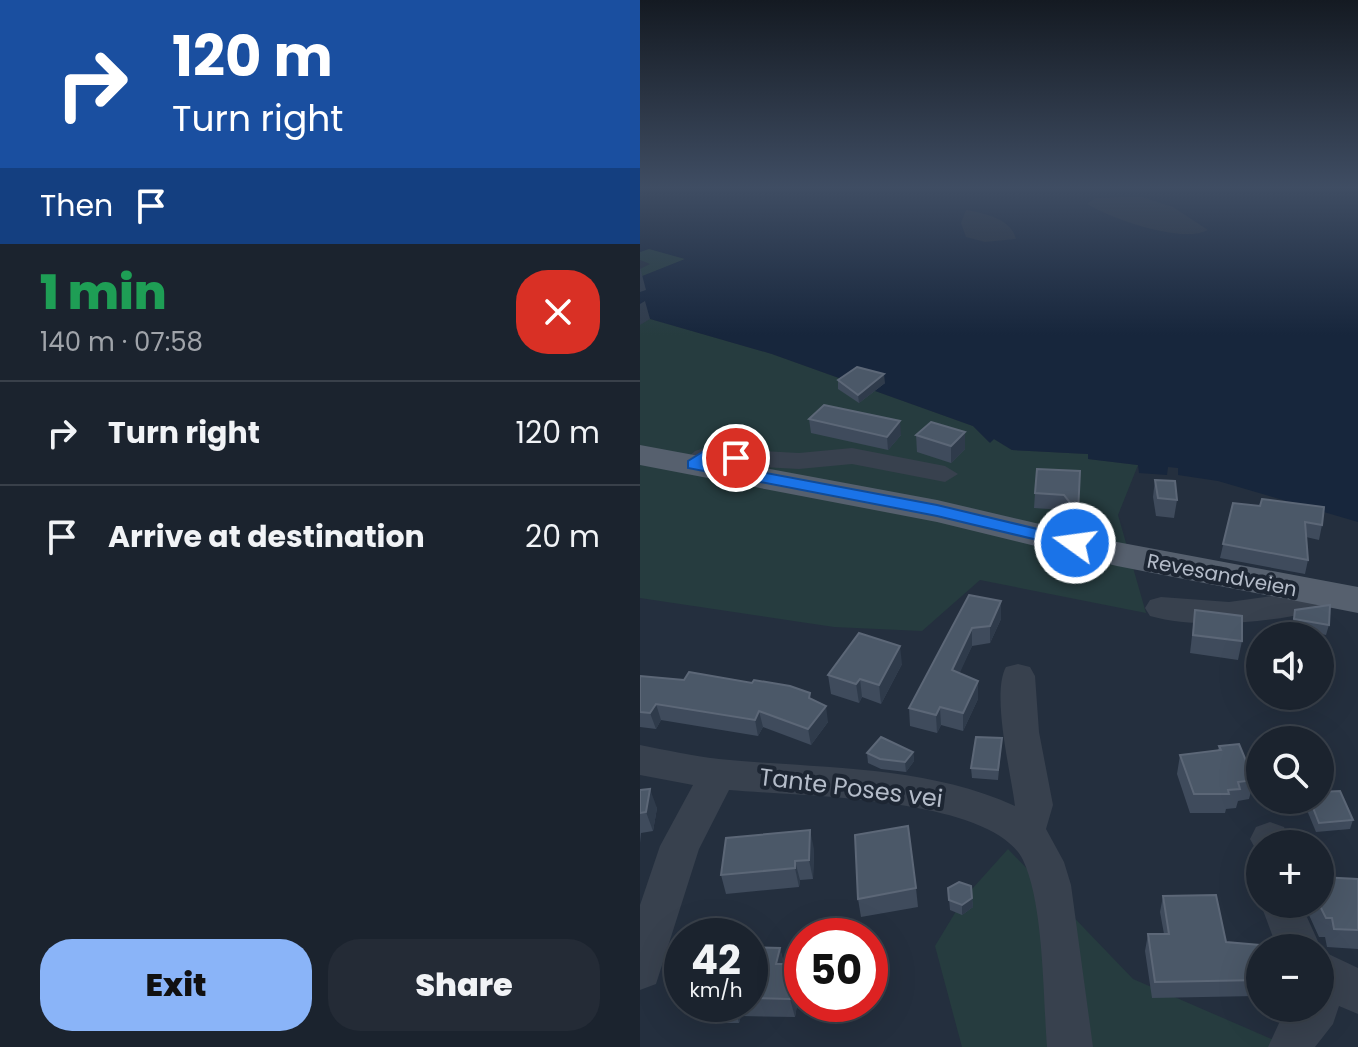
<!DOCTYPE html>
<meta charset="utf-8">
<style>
body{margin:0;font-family:Poppins,sans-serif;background:#242b36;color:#f1f3f6;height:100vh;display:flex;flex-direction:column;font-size:30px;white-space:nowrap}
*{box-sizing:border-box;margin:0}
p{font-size:26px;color:#a0a4aa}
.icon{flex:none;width:44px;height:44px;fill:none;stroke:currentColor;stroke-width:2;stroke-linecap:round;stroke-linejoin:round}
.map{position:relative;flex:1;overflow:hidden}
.details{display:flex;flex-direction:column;background:#1b232e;width:640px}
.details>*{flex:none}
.guide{background:#1a4fa0;color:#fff;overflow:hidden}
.tools{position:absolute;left:606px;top:622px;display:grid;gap:16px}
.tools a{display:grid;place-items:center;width:88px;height:88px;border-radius:50%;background:#1b232e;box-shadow:0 8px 32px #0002,0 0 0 2px #39404a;font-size:40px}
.speed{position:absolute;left:24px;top:918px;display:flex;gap:16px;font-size:40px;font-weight:700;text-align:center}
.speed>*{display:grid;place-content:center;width:104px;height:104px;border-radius:50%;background:#1b232e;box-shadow:0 8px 32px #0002,0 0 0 2px #39404a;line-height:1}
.speed small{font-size:20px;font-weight:400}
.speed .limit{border:12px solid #d22;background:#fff;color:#111}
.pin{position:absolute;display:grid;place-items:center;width:68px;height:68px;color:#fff;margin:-34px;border:4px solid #fff;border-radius:50%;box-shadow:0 2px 8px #0007}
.me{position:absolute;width:88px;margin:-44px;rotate:284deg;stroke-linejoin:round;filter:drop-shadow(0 0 6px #0008)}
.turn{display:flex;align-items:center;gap:28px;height:168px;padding:0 40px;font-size:36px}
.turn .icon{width:104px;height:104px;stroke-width:2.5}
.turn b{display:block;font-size:56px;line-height:68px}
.then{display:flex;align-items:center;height:76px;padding:0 40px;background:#0003;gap:16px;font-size:30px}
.round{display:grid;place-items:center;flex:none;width:84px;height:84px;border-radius:32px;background:#242b36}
.summary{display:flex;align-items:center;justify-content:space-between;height:136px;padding:0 40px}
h1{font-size:48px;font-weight:800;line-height:60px;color:#1e9e55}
.primary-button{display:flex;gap:16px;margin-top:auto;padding:16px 40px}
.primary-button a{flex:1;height:92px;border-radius:32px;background:#8ab4f8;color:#111;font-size:32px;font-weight:800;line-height:92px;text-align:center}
.primary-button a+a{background:#242b36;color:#f1f3f6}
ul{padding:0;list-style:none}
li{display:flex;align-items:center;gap:24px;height:104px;padding:0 40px;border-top:2px solid #39404a}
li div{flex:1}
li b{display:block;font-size:30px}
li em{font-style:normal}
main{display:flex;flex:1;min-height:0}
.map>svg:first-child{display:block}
</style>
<main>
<section class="details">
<div class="guide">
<div class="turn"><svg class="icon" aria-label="right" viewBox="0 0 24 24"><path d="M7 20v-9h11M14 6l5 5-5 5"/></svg><div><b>120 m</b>Turn right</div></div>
<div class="then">Then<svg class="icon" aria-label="arrive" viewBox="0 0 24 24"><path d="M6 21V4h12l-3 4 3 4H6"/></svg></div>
</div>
<div class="summary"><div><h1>1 min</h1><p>140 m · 07:58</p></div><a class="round" style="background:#d93025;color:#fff"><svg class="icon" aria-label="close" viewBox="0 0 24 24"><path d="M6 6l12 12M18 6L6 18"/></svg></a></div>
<ul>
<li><svg class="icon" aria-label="right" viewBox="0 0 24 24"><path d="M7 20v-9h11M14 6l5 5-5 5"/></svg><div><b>Turn right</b></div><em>120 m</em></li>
<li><svg class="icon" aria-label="arrive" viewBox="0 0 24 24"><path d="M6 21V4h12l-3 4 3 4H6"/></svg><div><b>Arrive at destination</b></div><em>20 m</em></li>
</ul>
<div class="primary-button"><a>Exit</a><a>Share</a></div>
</section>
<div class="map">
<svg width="718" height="1047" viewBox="0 0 718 1047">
<rect width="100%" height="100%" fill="#242f3e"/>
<g fill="#263c3f">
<path d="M 9,248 L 46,259 L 0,277 L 0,269 L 10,264 L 0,260 L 0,252 Z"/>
<path d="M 0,316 L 132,354 L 333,426 L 349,442 L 354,439 L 372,450 L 448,454 L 449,459 L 498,465 L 478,515 L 506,613 L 340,580 L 282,631 L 194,627 L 0,598 Z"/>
<path d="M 368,849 L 493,979 L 650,1047 L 322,1047 L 295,946 L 324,898 Z"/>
</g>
<path fill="#17263c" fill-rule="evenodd" d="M 0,188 L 718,188 L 718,522 L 578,481 L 538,475 L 538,468 L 528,467 L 527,475 L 499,473 L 498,465 L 448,459 L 448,454 L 372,450 L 354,439 L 350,443 L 333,426 L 132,354 L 0,316 L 0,277 L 45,259 L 9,249 L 0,252 ZM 502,197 L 533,207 L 568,230 C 542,244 472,219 447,204 L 456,198 ZM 326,210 C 344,213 372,219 376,239 L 345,242 L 326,237 L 321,223 Z"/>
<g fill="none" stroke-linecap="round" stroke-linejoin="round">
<g fill="#38414e" fill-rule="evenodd">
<path d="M 64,448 L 159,453 L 212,448 L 305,466 L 318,474 L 305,482 L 212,464 L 159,469 L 70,464 L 54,472 L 45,469 L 41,464 L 55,451 Z"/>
<path d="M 695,587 L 706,590 L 710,597 L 706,604 C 649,620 567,632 510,616 L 505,608 L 510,600 L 521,597 L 589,602 Z"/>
<path d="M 378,664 L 390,667 L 395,676 L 399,732 L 413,805 L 406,829 L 424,862 L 431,885 L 453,1047 L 407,1047 C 403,997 404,904 383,860 C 352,796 154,796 89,790 L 59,849 L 16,984 L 0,990 L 0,905 L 20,846 L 53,785 L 0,775 L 0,745 C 26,750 52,756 79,759 C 178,769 282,764 375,806 C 371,773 351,694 366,667 Z"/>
<path d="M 630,822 L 644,827 L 651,844 L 620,844 L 620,857 L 610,839 L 616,827 Z"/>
<path d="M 620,902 L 661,904 L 681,948 L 680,950 L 718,968 L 718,1014 L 699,1006 L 693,1024 L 675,1047 L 628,1047 L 646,1008 L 680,1008 L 680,948 L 637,948 Z"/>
</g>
<path fill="#56606e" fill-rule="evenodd" d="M 0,445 L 297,500 L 477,542 L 718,587 L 718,613 L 477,566 L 297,522 L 0,465 Z"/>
</g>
<g fill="#3f4b5c">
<path d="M 198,380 L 245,383 L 219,403 L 198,389 Z"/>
<path d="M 169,419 L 261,435 L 248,450 L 171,433 Z"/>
<path d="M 325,432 L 325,449 L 311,463 L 277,452 L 276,435 Z"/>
<path d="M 440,471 L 437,529 L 423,510 L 394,508 L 395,493 Z"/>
<path d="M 515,480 L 537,500 L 534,518 L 516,516 L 513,497 Z"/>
<path d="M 593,503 L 682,525 L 679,540 L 666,537 L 668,560 L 665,574 L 580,558 Z"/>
<path d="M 329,595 L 361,619 L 350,643 L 332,646 L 319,673 L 338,699 L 323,731 L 301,725 L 297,733 L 270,726 L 269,708 Z"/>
<path d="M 555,610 L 602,641 L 598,660 L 550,653 Z"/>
<path d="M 655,610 L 689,625 L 686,635 L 652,628 Z"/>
<path d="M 262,664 L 241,704 L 222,697 L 219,703 L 191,694 L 188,675 Z"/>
<path d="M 0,676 L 172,699 L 188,722 L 171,745 L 123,727 L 118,736 L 21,720 L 16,729 L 0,727 Z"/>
<path d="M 362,738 L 358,780 L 332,778 L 331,768 Z"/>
<path d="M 579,746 L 614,780 L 609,799 L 598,801 L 596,808 L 586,809 L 585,813 L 550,813 L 537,774 L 540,755 L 578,750 Z"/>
<path d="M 273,752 L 274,761 L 266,772 L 241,769 L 228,763 L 227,753 Z"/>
<path d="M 0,790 L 17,808 L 13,831 L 1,833 L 0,843 Z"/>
<path d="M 665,800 L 680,800 L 713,820 L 710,829 L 676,832 L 664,803 Z"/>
<path d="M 174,849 L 173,879 L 160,880 L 159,887 L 86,894 L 81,875 Z"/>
<path d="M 718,879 L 718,951 L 718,949 L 687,947 L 685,937 L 679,937 L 664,904 L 680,904 Z"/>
<path d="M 276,888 L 278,907 L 221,917 L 218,899 Z"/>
<path d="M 308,888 L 332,898 L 333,907 L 322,915 L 310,910 Z"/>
<path d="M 523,896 L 586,942 L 620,948 L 620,1008 L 644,1008 L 641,1011 L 617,1008 L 616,996 L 512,998 L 505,951 L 508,934 L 524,934 L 520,912 Z"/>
<path d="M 110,947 L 140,948 L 144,964 L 161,982 L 155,1017 L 101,1016 L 99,1023 L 79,1023 L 76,1015 L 52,1015 L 47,1004 L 110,1004 Z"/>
</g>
<g fill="#2f3b4b">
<path d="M 0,267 L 6,290 L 0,292 Z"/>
<path d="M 5,301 L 10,319 L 0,325 L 0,304 Z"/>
<path d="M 244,374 L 245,383 L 219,403 L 218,395 Z"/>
<path d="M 260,421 L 261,435 L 248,450 L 247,437 Z"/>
<path d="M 325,432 L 325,449 L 311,463 L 311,446 Z"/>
<path d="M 361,601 L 361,619 L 350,643 L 350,626 Z"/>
<path d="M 332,628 L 332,646 L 313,688 L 312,670 Z"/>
<path d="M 260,646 L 262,664 L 241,704 L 239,685 Z"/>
<path d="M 220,679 L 222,697 L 219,703 L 216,684 Z"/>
<path d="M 338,681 L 338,699 L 323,731 L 323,713 Z"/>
<path d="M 16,704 L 21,720 L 16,729 L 10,713 Z"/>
<path d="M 186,706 L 188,722 L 171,745 L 168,729 Z"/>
<path d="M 300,707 L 301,725 L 297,733 L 296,715 Z"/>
<path d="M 119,711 L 123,727 L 118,736 L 115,720 Z"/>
<path d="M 273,752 L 274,761 L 266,772 L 265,762 Z"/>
<path d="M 10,789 L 17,808 L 13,831 L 6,812 Z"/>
<path d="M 170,830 L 174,849 L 173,879 L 169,860 Z"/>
<path d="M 155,861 L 160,880 L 159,887 L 155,868 Z"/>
<path d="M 332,898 L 333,907 L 322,915 L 322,905 Z"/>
<path d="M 140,948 L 144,966 L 136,964 Z"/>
<path d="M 156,964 L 161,982 L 155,1017 L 150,999 Z"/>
<path d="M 94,1004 L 97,1004 L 101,1016 L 99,1023 Z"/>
</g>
<g fill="#4b5868" stroke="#5c6777" stroke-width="2">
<path d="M 217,367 L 244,374 L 218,395 L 198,380 Z"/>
<path d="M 184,405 L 260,421 L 247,437 L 169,419 Z"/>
<path d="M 291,422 L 325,432 L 311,446 L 276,435 Z"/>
<path d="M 397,469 L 440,471 L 438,513 L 424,495 L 395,493 Z"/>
<path d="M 515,480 L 535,481 L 537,500 L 518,498 Z"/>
<path d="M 622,499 L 684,507 L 682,525 L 665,522 L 668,560 L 583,544 L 593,503 L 620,506 Z"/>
<path d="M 329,595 L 361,601 L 350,626 L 332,628 L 312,670 L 338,681 L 323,713 L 300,707 L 296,715 L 269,708 Z"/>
<path d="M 690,605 L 689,625 L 654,619 L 655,610 Z"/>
<path d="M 555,610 L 602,616 L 602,641 L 553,635 Z"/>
<path d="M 219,633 L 260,646 L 239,685 L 220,679 L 216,684 L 188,675 Z"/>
<path d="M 49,672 L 112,683 L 114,680 L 150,686 L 170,693 L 169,698 L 186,706 L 168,729 L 119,711 L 115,720 L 16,704 L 10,713 L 0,712 L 0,676 L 44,680 Z"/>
<path d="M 241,737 L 273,752 L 265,762 L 240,759 L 227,753 Z"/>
<path d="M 336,737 L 362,738 L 358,770 L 331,768 Z"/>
<path d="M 599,744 L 614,780 L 598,782 L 600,789 L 588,790 L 589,794 L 554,794 L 540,755 L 581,750 L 579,746 Z"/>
<path d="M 10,789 L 6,812 L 0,813 L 0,790 Z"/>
<path d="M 700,791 L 713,820 L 679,823 L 670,800 L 680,800 L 680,792 Z"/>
<path d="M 268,826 L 276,888 L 218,899 L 215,835 Z"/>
<path d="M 170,830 L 169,860 L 155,861 L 155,868 L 81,875 L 86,838 Z"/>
<path d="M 680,877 L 718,879 L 718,930 L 694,929 L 692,918 L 686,918 L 679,904 Z"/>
<path d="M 319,882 L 331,886 L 332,898 L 322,905 L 309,900 L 308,888 Z"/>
<path d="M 576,895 L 586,942 L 655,948 L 620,948 L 620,980 L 515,982 L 508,934 L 529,934 L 523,896 Z"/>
<path d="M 110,947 L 140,948 L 136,964 L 156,964 L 150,999 L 110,998 Z"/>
<path d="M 73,1004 L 94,1004 L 93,1005 L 72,1005 Z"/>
</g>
<linearGradient id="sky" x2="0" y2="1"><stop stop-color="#141a22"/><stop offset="0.56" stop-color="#3f4d63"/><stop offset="1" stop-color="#3f4d63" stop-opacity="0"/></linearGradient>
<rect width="718" height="335" fill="url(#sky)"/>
<path fill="#1a73e8" stroke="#114b97" stroke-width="2" d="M 64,451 L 96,453 L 104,458 L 96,463 L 67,462 L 297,505 L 435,538 L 444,543 L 435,549 L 297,516 L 48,468 L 48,461 Z"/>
<g text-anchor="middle" stroke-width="8" stroke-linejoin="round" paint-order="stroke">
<g font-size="20" fill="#b4bcc9" stroke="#1d2633">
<text transform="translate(582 575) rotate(11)" y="7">Revesandveien</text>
</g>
<g font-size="24" fill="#b4bcc9" stroke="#1d2633">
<text transform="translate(211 788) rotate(7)" y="8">Tante Poses vei</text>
</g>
</g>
</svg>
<div class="tools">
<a><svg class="icon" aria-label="sound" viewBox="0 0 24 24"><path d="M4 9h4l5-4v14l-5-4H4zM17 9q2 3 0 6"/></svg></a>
<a><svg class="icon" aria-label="search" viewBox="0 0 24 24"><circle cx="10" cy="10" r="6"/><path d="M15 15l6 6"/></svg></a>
<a>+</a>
<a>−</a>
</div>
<div class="speed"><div>42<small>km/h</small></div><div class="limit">50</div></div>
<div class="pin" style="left:96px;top:458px;background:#d93025"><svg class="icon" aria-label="arrive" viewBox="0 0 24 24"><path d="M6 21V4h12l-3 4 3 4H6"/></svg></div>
<svg class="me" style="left:435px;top:543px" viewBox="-20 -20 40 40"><circle r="17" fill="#1a73e8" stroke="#fff" stroke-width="3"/><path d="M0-11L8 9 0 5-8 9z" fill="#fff"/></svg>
</div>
</main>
